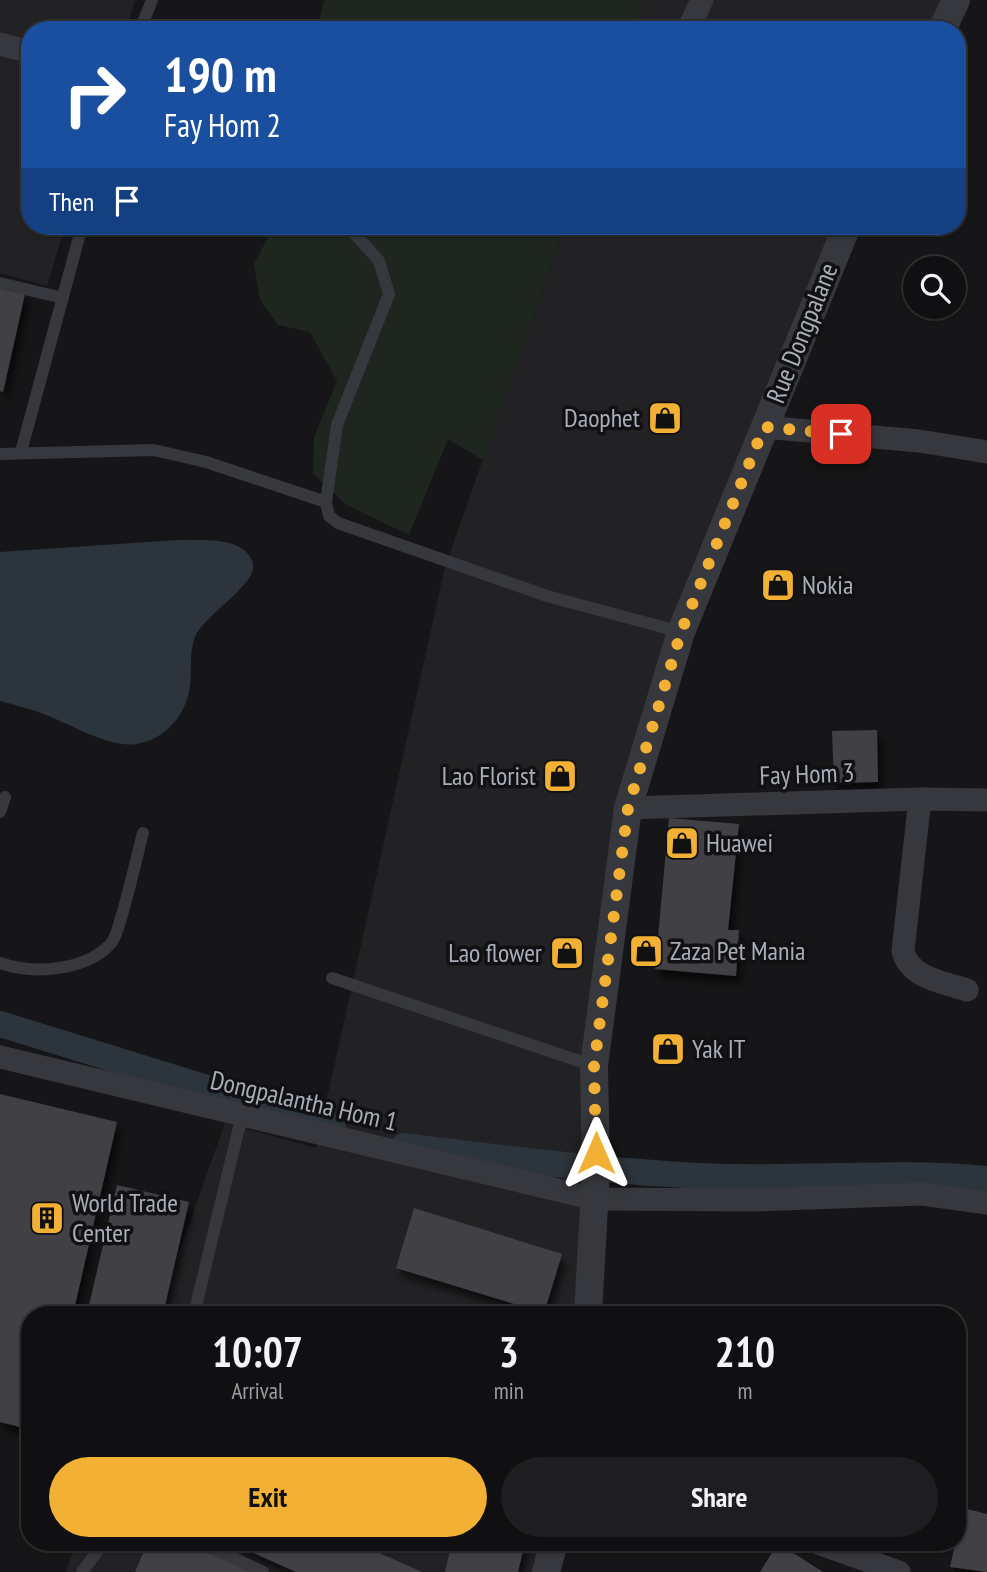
<!DOCTYPE html>
<style>
body{margin:0;font-family:"PT Sans Narrow",sans-serif;background:#1e1e20;color:#f1f3f6;height:100vh;display:flex;flex-direction:column;font-size:26px;white-space:nowrap}
*{box-sizing:border-box;margin:0}
p{font-size:23px;color:#9c9d9f}
.icon{flex:none;width:38px;height:38px;fill:none;stroke:currentColor;stroke-width:2;stroke-linecap:round;stroke-linejoin:round}
.map{position:relative;flex:1;overflow:hidden}
.side{position:absolute;left:21px;top:1306px;width:945px;height:245px;display:flex;flex-direction:column;background:#101012;border-radius:28px;box-shadow:0 2px 5px #0004,0 0 0 2px #303032}
.side>*{flex:none}
.guide{position:absolute;left:21px;top:21px;width:945px;height:214px;border-radius:28px;box-shadow:0 2px 5px #0004,0 0 0 2px #303032;background:#1a4fa0;color:#fff;overflow:hidden}
.tools{position:absolute;left:903px;top:256px;display:grid;gap:14px}
.tools a{display:grid;place-items:center;width:63px;height:63px;border-radius:50%;background:#101012;box-shadow:0 2px 5px #0004,0 0 0 2px #303032;font-size:35px}
.pin{position:absolute;display:grid;place-items:center;width:60px;height:60px;color:#fff;margin:-30px;border-radius:14px;box-shadow:0 4px 10px #0006}
.me{position:absolute;width:77px;margin:-38px;rotate:0deg;stroke-linejoin:round;filter:drop-shadow(0 0 5px #0008)}
.turn{display:flex;align-items:center;gap:24px;height:147px;padding:0 28px;font-size:32px}
.turn .icon{width:91px;height:91px;stroke-width:2.5}
.turn b{display:block;font-size:49px;line-height:60px}
.then{display:flex;align-items:center;height:66px;padding:0 28px;background:#0003;gap:14px;font-size:26px}
.eta{display:flex;justify-content:space-evenly;align-items:center;height:119px;text-align:center}
.eta b{font-size:42px;font-weight:600;line-height:49px}
.button{display:flex;gap:14px;margin-top:auto;padding:14px 28px}
.button a{flex:1;height:80px;border-radius:42px;background:#f2b134;color:#111;font-size:28px;font-weight:600;line-height:80px;text-align:center}
.button a+a{background:#1e1e20;color:#f1f3f6}
.map>svg:first-child{display:block}
</style>
<div class="map">
<svg width="987" height="1572" viewBox="0 0 987 1572">
<defs>
<filter id="shadow"><feDropShadow dx="4.5" dy="8" stdDeviation="3.5" flood-color="#0009"/></filter>
</defs>
<rect width="100%" height="100%" fill="#161618"/>
<g fill="#222225">
<path d="M 0,0 L 135,0 L 126,30 L 30,30 L 30,226 L 65,226 L 47,286 L 0,273 Z"/>
<path d="M 644,0 L 949,0 L 936,30 L 634,30 Z"/>
<path d="M 565,226 L 848,226 L 627,817 L 594,1066 L 598,1314 L 157,1314 L 225,1123 L 316,1148 L 445,567 Z"/>
<path d="M 76,1542 L 562,1542 L 555,1572 L 66,1572 Z"/>
</g>
<g fill="#1e261f">
<path d="M 324,0 L 644,0 L 634,30 L 317,30 Z"/>
<path d="M 274,226 L 565,226 L 483,460 L 448,439 L 409,535 L 347,505 L 313,474 L 314,437 L 337,381 L 310,332 L 278,325 L 260,300 L 254,264 Z"/>
</g>
<path fill="#2c353c" d="M 177,540 C 199,541 246,535 253,564 C 257,585 204,615 195,637 C 189,652 192,670 190,685 C 187,714 166,739 137,744 C 110,749 67,722 41,713 C 28,708 14,705 0,701 L 0,552 Z"/>
<g fill="none" stroke-linecap="round" stroke-linejoin="round">
<g stroke="#2c353c" stroke-width="26">
<path d="M 0,1024 L 333,1127"/>
<path d="M 404,1146 C 502,1158 601,1171 700,1176 C 796,1181 891,1170 987,1179"/>
</g>
</g>
<g fill="#404145" filter="url(#shadow)">
<path d="M 0,288 L 25,294 L 3,392 L 0,391 Z"/>
<path d="M 877,730 L 878,782 L 834,783 L 832,731 Z"/>
<path d="M 669,818 L 739,824 L 728,930 L 739,930 L 736,976 L 655,969 Z"/>
<path d="M 0,1094 L 117,1122 L 73,1314 L 30,1314 L 30,1421 L 20,1427 L 0,1422 Z"/>
<path d="M 117,1185 L 189,1202 L 163,1314 L 87,1314 Z"/>
<path d="M 414,1208 L 562,1254 L 544,1313 L 396,1268 Z"/>
<path d="M 963,1508 L 987,1514 L 987,1572 L 950,1567 Z"/>
<path d="M 148,1542 L 189,1542 L 256,1572 L 135,1572 Z"/>
<path d="M 229,1542 L 355,1542 L 422,1572 L 296,1572 Z"/>
<path d="M 452,1542 L 525,1542 L 518,1572 L 445,1572 Z"/>
<path d="M 778,1543 L 823,1572 L 760,1572 Z"/>
</g>
<g fill="none" stroke-linecap="round" stroke-linejoin="round">
<g stroke="#37383d" stroke-width="12">
<path d="M 140,30 L 152,0"/>
<path d="M 348,226 L 379,261 L 389,294 L 337,425 L 326,502 L 329,516 L 338,523 L 547,596 L 681,632"/>
<path d="M 0,283 L 63,298"/>
<path d="M 21,452 L 82,226"/>
<path d="M 0,454 L 154,450 L 206,462 L 326,502"/>
<path d="M 0,812 L 5,797"/>
<path d="M 0,963 C 33,975 88,971 112,942 C 120,932 138,851 143,833"/>
<path d="M 332,978 L 594,1066"/>
<path d="M 194,1314 L 242,1115"/>
<path d="M 199,1542 L 263,1572"/>
<path d="M 82,1572 L 104,1542"/>
</g>
<g stroke="#37383d" stroke-width="23">
<path d="M 688,30 L 702,0"/>
<path d="M 0,44 L 30,52"/>
<path d="M 764,427 L 919,441 L 987,452"/>
<path d="M 920,799 L 903,951 C 909,978 943,982 967,990"/>
<path d="M 628,808 L 920,799 L 987,800"/>
<path d="M 0,1057 L 595,1199 L 756,1200 L 922,1194 L 987,1203"/>
<path d="M 815,1542 L 899,1572"/>
</g>
<g stroke="#37383d" stroke-width="28">
<path d="M 942,30 L 956,0"/>
<path d="M 588,1314 L 596,1171 L 594,1066 L 628,808 L 681,632 L 847,226"/>
<path d="M 546,1572 L 554,1542"/>
</g>
</g>
<g fill="none" stroke-linecap="round" stroke-linejoin="round">
<path stroke="#f2b134" stroke-width="12" stroke-dasharray="0 21.6" d="M 596,1153 L 594,1066 L 628,808 L 681,632 L 764,427 L 841,434"/>
</g>
<defs>
<g id="shop-square" transform="scale(1.75)"><rect x="-9" y="-9" width="18" height="18" rx="4" fill="#f2b134" stroke="#111113"/><path d="M-5-2.5h2.3a2.7 3.5 0 0 1 5.4 0H5L5.5 6h-11ZM-1.5-2.5h3a1.5 2.3 0 0 0-3 0Z" fill="#111"/></g>
<g id="building-square" transform="scale(1.75)"><rect x="-9" y="-9" width="18" height="18" rx="4" fill="#f2b134" stroke="#111113"/><path d="M-4-6H4V6H1V3H-1V6H-4ZM-2.5-4.3h1.7v1.8h-1.7ZM.8-4.3h1.7v1.8H.8ZM-2.5-1h1.7V.8h-1.7ZM.8-1h1.7V.8H.8Z" fill="#111"/></g>
</defs>
<g fill-rule="evenodd">
<use href="#shop-square" x="665" y="418"/>
<use href="#shop-square" x="778" y="585"/>
<use href="#shop-square" x="560" y="776"/>
<use href="#shop-square" x="682" y="843"/>
<use href="#shop-square" x="646" y="951"/>
<use href="#shop-square" x="567" y="953"/>
<use href="#shop-square" x="668" y="1049"/>
<use href="#building-square" x="47" y="1218"/>
</g>
<g text-anchor="middle" stroke-width="7" stroke-linejoin="round" paint-order="stroke">
<g font-size="26" fill="#a8adb8" stroke="#111113">
<text transform="translate(802 333) rotate(-68)" y="9">Rue Dongpalane</text>
<text transform="translate(807 774) rotate(-2)" y="9">Fay Hom 3</text>
<text transform="translate(304 1101) rotate(13)" y="9">Dongpalantha Hom 1</text>
</g>
<g font-size="26" fill="#a8adb8" stroke="#111113" text-anchor="start">
<text x="640" y="427" text-anchor="end">Daophet</text>
<text x="802" y="594">Nokia</text>
<text x="536" y="785" text-anchor="end">Lao Florist</text>
<text x="706" y="852">Huawei</text>
<text x="670" y="960">Zaza Pet Mania</text>
<text x="542" y="962" text-anchor="end">Lao flower</text>
<text x="692" y="1058">Yak IT</text>
<text x="72" y="1212">World Trade<tspan x="72" dy="30">Center</tspan></text>
</g>
</g>
</svg>
<div class="tools">
<a><svg class="icon" aria-label="search" viewBox="0 0 24 24"><circle cx="10" cy="10" r="6"/><path d="M15 15l6 6"/></svg></a>
</div>
<div class="pin" style="left:841px;top:434px;background:#d93025"><svg class="icon" aria-label="arrive" viewBox="0 0 24 24"><path d="M6 21V4h12l-3 4 3 4H6"/></svg></div>
<svg class="me" style="left:596px;top:1153px" viewBox="-20 -20 40 40"><path d="M0-17L14 15 0 8-14 15z" fill="#f2b134" stroke="#fff" stroke-width="4"/></svg>
<div class="guide">
<div class="turn"><svg class="icon" aria-label="right" viewBox="0 0 24 24"><path d="M7 20v-9h11M14 6l5 5-5 5"/></svg><div><b>190 m</b>Fay Hom 2</div></div>
<div class="then">Then<svg class="icon" aria-label="arrive" viewBox="0 0 24 24"><path d="M6 21V4h12l-3 4 3 4H6"/></svg></div>
</div>
<section class="side">
<div class="eta">
<div><b>10:07</b><p>Arrival</p></div>
<div><b>3</b><p>min</p></div>
<div><b>210</b><p>m</p></div>
</div>
<div class="button"><a>Exit</a><a>Share</a></div>
</section>
</div>
